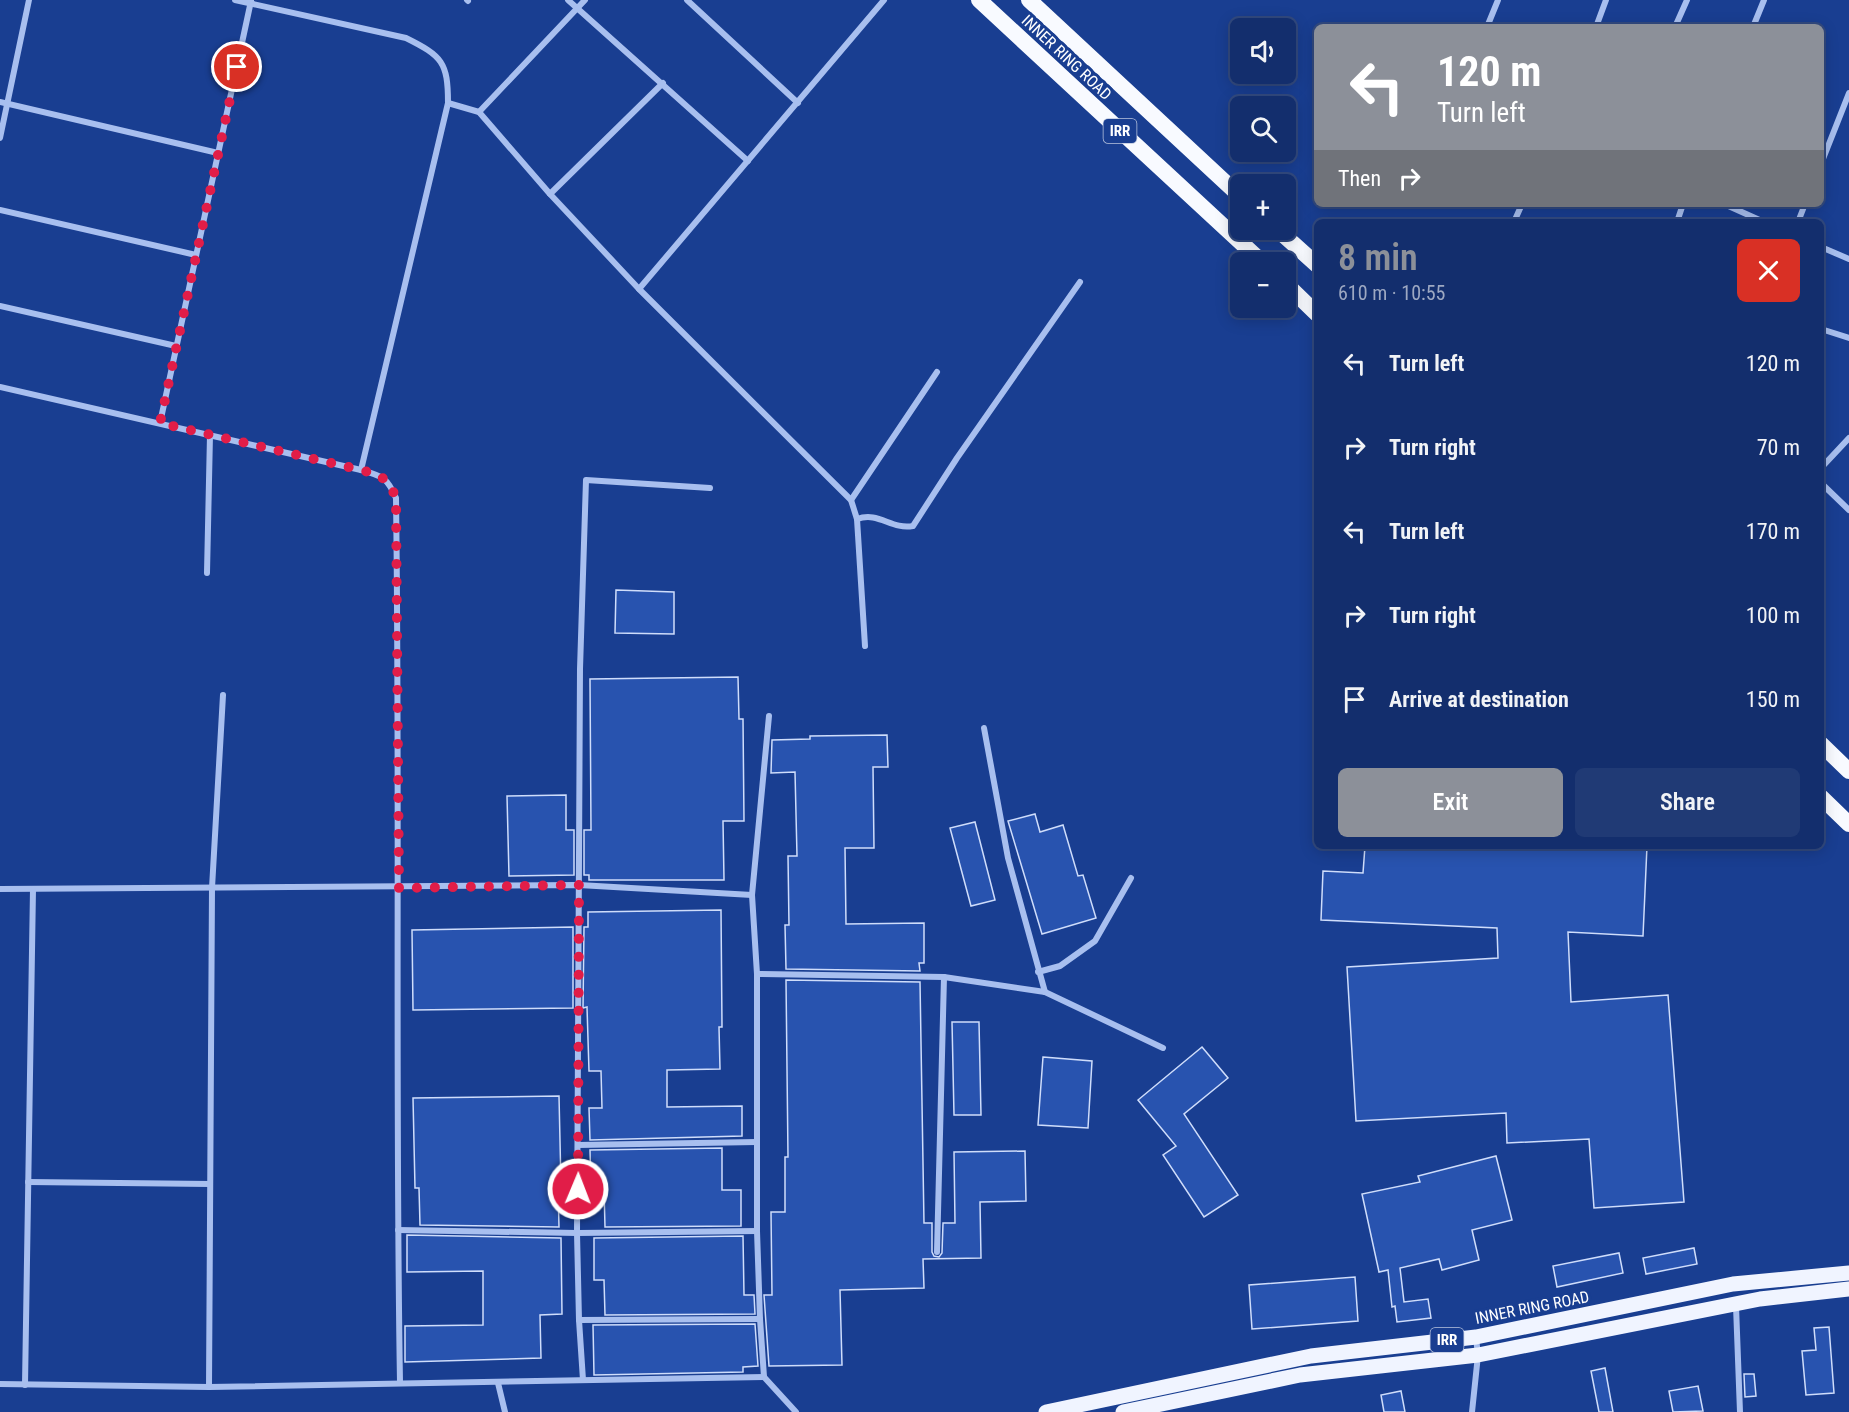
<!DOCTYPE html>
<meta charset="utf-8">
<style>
body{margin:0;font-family:"Roboto Condensed",sans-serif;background:#203a75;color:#f1f3f6;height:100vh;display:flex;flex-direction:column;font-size:22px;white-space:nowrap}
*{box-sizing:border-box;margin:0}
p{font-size:20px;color:#9da8c2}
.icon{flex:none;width:33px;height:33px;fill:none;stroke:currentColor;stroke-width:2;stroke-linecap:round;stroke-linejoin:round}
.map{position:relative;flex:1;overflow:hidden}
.drawer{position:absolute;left:1314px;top:219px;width:510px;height:630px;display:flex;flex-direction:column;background:#132e6d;border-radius:9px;box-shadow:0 3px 15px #0003,0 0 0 2px #324a80}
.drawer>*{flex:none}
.hud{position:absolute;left:1314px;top:24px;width:510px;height:183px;border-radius:9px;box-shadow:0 3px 15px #0003,0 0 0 2px #324a80;background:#8c9099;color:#fff;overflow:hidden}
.fabs{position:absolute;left:1230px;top:18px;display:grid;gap:12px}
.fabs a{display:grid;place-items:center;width:66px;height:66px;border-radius:9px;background:#132e6d;box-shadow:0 3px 15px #0003,0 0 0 2px #324a80;font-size:30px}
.pin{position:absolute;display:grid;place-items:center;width:51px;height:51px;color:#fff;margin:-26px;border:3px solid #fff;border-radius:50%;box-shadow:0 2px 6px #0007}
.me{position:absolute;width:66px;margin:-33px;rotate:1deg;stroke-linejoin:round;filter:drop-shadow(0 0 4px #0008)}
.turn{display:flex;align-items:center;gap:21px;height:126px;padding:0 24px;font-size:27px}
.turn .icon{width:78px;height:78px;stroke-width:2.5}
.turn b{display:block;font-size:42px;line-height:51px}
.then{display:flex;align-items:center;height:57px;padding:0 24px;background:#0003;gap:12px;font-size:22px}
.round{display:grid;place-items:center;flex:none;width:63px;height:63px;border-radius:9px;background:#203a75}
.overview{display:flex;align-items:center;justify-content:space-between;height:102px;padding:0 24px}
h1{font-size:36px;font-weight:600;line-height:45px;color:#8c9099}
.action{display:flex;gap:12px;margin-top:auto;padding:12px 24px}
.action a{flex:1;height:69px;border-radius:9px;background:#8c9099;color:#fff;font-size:24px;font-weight:600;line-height:69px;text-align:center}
.action a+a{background:#203a75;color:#f1f3f6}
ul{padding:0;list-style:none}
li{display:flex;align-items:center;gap:18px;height:84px;padding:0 24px}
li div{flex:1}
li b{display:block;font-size:22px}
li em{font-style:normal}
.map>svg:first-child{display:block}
</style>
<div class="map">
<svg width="1849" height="1412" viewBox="0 0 1849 1412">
<rect width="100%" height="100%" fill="#193e91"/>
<g fill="#2853af" stroke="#cfddfb" stroke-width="1.5">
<path d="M 616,590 L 674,592 L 674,634 L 615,633 Z"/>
<path d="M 738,677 L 739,719 L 743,719 L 744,821 L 723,821 L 724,880 L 589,880 L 589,875 L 584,875 L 584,830 L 591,830 L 590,679 Z"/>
<path d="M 887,735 L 888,767 L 873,767 L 874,848 L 845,848 L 846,924 L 924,923 L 924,963 L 919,963 L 920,971 L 786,969 L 785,925 L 789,925 L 788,856 L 797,856 L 795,772 L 771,773 L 772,740 L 810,739 L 810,736 Z"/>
<path d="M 566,795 L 566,830 L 574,830 L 574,875 L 509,876 L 507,796 Z"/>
<path d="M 1035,814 L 1040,832 L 1063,825 L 1078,876 L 1083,875 L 1096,918 L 1042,934 L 1008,821 Z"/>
<path d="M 975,822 L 995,900 L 971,906 L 950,828 Z"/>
<path d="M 1365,846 L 1647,846 L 1643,936 L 1568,932 L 1571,1002 L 1668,995 L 1684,1202 L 1594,1208 L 1589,1139 L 1507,1143 L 1506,1113 L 1356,1121 L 1347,967 L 1498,958 L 1497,928 L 1321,920 L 1323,871 L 1363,873 Z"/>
<path d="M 721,910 L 722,1027 L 719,1027 L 720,1069 L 667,1070 L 667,1107 L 742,1106 L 742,1136 L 590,1140 L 589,1108 L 602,1108 L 601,1071 L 589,1071 L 587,1007 L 583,1008 L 584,927 L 588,927 L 588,912 Z"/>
<path d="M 573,927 L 573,1008 L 413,1010 L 412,930 Z"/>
<path d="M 786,980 L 920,982 L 924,1223 L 932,1223 L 932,1252 L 934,1256 L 939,1257 L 942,1253 L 943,1223 L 955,1223 L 954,1152 L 1025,1151 L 1026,1201 L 980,1202 L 981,1258 L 923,1259 L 924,1288 L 840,1290 L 842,1365 L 769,1366 L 764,1295 L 772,1295 L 771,1212 L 785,1212 L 785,1157 L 788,1157 Z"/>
<path d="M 952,1022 L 979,1022 L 981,1115 L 954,1115 Z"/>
<path d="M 1202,1047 L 1228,1078 L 1184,1114 L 1238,1195 L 1204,1217 L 1163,1155 L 1176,1146 L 1138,1100 Z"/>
<path d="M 1043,1057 L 1092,1061 L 1088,1128 L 1038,1125 Z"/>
<path d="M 559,1096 L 561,1186 L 558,1186 L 559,1227 L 420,1225 L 419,1188 L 415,1188 L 413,1098 Z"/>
<path d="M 722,1148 L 722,1190 L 741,1190 L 741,1226 L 605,1227 L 604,1189 L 591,1189 L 590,1150 Z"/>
<path d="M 1496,1156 L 1512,1220 L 1472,1230 L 1479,1260 L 1442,1270 L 1439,1259 L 1400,1268 L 1404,1302 L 1428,1299 L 1431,1318 L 1397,1322 L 1395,1306 L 1392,1307 L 1388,1270 L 1379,1272 L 1362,1194 L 1420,1182 L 1418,1176 Z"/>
<path d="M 407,1235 L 561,1238 L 562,1314 L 540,1315 L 541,1358 L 405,1362 L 405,1326 L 483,1325 L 483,1271 L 407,1272 Z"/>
<path d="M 743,1236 L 744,1295 L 754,1295 L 755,1314 L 605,1315 L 604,1280 L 594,1280 L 594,1238 Z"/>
<path d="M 1694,1248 L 1697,1264 L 1646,1274 L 1643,1258 Z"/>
<path d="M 1619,1253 L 1623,1273 L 1557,1287 L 1553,1266 Z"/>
<path d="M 1355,1277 L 1358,1321 L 1252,1329 L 1249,1285 Z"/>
<path d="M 755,1324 L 758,1366 L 743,1367 L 743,1372 L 594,1375 L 593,1325 Z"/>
<path d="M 1829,1327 L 1834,1393 L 1806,1395 L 1802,1351 L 1816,1350 L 1814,1328 Z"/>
<path d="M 1605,1368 L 1613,1412 L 1599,1412 L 1591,1371 Z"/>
<path d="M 1744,1374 L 1754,1374 L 1756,1396 L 1745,1397 Z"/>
<path d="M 1698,1386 L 1703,1411 L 1673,1412 L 1669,1391 Z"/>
<path d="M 1401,1391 L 1405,1412 L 1384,1412 L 1381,1395 Z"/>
</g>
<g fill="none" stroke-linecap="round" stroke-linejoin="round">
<g stroke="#a8bfef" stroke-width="6">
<path d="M 235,0 L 406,38 C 442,56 448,62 448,103 L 361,470"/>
<path d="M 467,0 L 468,1"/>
<path d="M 568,0 L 748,161"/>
<path d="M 687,0 L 798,103"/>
<path d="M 1487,27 L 1498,0"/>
<path d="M 1596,27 L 1606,0"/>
<path d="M 1675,27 L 1687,0"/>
<path d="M 1753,27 L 1764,0"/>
<path d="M 0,102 L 218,153"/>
<path d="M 448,103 L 479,112 L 550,194 L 639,289 L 851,500 L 857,519 L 865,646"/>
<path d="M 479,112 L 585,0"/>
<path d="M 0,138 L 29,0"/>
<path d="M 1821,164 L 1849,93"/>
<path d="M 550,194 L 663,83"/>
<path d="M 1724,204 L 1764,222"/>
<path d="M 0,210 L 196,255"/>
<path d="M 1514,222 L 1522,204"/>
<path d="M 1677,222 L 1683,204"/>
<path d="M 1798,222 L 1805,204"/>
<path d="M 1821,247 L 1849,259"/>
<path d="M 639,289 L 884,0"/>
<path d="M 0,306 L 176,346"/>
<path d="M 1821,329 L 1849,338"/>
<path d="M 0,387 L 361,470 C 382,476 387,477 396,498 C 400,793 395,1088 400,1382"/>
<path d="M 160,423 L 251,1"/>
<path d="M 1821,468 L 1849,438"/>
<path d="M 1821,483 L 1849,510"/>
<path d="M 851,500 L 937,372"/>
<path d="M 857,519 C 879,511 891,530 913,526 L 957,458 L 1080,282"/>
<path d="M 207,573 L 210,435"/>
<path d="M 769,716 L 752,895 L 757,974 L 757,1231 L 760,1319 L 764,1377 L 796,1412"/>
<path d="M 984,728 L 1008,858 L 1045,992"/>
<path d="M 0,889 L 579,885 L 752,895"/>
<path d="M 1038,972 L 1060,966 L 1095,941 L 1131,878"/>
<path d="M 757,974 L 944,977 L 1045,992 L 1163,1048"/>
<path d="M 578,1145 L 757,1142"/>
<path d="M 28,1182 L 210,1184"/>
<path d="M 398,1230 L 577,1233 L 757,1231"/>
<path d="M 937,1252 L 944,977"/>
<path d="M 1736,1306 L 1740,1412"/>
<path d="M 579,1320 L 760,1319"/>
<path d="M 583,1380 L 579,1320 L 577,1233 L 580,669 L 586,480 L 710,488"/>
<path d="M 498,1383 L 505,1412"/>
<path d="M 0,1384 L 209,1387 L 764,1377"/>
<path d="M 25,1385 L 33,889"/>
<path d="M 209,1387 L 212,888 L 223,695"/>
<path d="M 1472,1412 L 1478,1355 L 1476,1338"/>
</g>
<g stroke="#f0f4ff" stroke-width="15">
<path d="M 1046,1412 L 1311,1356 L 1476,1337 L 1733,1284 L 1849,1273"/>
<path d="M 1123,1412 L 1300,1375 L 1478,1355 L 1760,1299 L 1849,1289"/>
</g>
<g stroke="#f8faff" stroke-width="16">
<path d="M 979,0 L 1262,262"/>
<path d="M 1029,0 L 1240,196"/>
<path d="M 1278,230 L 1317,265"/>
<path d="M 1286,284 L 1317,314"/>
<path d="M 1821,744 L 1849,771"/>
<path d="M 1821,797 L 1849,824"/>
</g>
</g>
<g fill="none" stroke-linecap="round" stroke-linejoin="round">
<path stroke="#e11d48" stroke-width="10" stroke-dasharray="0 18" d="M 237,67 L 160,423 L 361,470 C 382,476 387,477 396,498 L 399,888 L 579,885 L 578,1189"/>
</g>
<g text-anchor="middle" stroke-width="6" stroke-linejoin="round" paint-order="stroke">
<g fill="#193e91" stroke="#bac5de" stroke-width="1.5">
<rect x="1103.5" y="119" width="33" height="24" rx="4.5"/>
<rect x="1430.5" y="1328" width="33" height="24" rx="4.5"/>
</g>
<g font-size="15" font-weight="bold" fill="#fff">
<text x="1120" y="136">IRR</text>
<text x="1447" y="1345">IRR</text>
</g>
<g font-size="16" fill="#fff" stroke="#193e91">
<text transform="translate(1067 57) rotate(43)" y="6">INNER RING ROAD</text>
<text transform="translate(1532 1307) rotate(-11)" y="6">INNER RING ROAD</text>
</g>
</g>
</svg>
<div class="fabs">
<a><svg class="icon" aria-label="sound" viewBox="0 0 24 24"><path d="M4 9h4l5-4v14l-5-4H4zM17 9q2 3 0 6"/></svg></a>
<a><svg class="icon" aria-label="search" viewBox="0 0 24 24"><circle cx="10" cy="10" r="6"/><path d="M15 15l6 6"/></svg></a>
<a>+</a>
<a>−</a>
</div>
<div class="pin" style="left:237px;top:67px;background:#d93025"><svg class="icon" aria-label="arrive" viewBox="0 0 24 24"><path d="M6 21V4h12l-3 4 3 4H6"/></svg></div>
<svg class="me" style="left:578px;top:1189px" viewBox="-20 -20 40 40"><circle r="17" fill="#e11d48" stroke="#fff" stroke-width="3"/><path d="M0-11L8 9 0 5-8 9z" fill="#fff"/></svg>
<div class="hud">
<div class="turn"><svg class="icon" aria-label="left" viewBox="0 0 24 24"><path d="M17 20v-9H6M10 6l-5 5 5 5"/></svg><div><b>120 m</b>Turn left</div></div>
<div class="then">Then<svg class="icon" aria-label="right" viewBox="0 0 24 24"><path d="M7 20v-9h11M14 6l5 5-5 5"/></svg></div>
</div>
<section class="drawer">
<div class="overview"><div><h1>8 min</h1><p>610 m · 10:55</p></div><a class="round" style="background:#d93025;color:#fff"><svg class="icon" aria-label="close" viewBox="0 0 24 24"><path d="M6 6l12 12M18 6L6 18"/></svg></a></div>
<ul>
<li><svg class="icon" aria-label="left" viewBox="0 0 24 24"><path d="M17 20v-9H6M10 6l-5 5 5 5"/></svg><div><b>Turn left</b></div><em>120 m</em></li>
<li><svg class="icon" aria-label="right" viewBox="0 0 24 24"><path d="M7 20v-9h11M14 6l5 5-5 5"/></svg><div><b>Turn right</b></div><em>70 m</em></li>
<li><svg class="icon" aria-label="left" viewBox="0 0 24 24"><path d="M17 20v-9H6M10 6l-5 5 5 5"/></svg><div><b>Turn left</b></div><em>170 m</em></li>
<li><svg class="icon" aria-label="right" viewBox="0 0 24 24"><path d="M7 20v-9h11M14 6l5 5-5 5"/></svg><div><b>Turn right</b></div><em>100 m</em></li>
<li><svg class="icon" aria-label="arrive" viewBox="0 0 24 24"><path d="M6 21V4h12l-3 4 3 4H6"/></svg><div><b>Arrive at destination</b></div><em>150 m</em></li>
</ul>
<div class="action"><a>Exit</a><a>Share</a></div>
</section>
</div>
